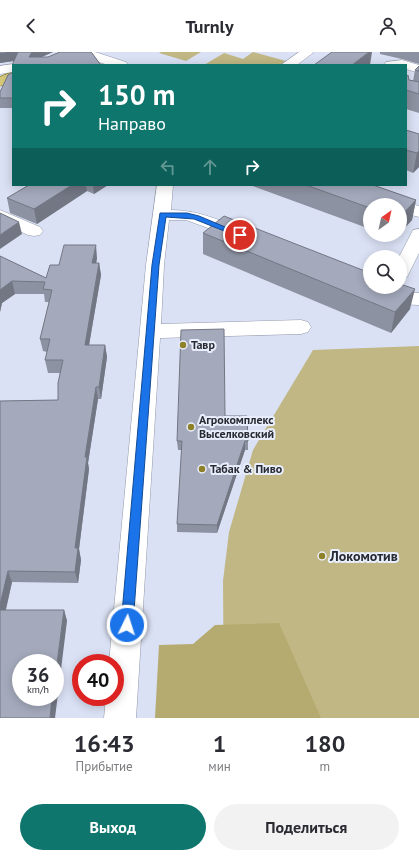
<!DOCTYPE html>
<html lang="ru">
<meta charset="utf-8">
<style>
body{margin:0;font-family:"PT Sans",sans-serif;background:#f2f2f3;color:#2b2b33;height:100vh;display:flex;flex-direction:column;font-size:15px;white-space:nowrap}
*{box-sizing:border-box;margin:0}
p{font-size:13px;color:#7c7c81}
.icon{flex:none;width:22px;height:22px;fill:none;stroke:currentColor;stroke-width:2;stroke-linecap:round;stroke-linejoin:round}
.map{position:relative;height:666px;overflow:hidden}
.panel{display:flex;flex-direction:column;background:#fff;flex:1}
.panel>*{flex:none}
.banner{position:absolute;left:12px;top:12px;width:395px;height:122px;border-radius:0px;box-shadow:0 2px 10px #0003;background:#0f766e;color:#fff;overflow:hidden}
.needle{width:26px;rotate:33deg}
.buttons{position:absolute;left:363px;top:146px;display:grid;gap:8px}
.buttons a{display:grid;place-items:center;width:44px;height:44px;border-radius:50%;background:#fff;box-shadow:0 2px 10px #0003;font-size:20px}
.speed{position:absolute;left:12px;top:602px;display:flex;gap:8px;font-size:20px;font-weight:700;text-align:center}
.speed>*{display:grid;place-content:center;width:52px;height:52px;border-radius:50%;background:#fff;box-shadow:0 2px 10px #0003;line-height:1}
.speed small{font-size:10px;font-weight:400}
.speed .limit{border:6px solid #d22;background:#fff;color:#111}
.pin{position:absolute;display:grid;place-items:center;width:34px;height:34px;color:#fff;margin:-17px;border:2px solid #fff;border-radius:50%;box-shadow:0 1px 4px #0007}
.me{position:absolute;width:44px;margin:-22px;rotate:4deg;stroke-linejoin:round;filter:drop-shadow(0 0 3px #0008)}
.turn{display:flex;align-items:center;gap:14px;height:84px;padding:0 20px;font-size:18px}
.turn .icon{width:52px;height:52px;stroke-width:2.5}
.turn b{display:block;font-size:28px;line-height:34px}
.lanes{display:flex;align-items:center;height:38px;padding:0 20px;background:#0003;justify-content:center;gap:20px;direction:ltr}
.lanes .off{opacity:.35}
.eta{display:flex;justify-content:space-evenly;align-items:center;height:68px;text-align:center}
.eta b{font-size:24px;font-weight:700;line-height:28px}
.action{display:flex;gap:8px;margin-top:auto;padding:8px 20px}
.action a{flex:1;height:46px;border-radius:24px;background:#0f766e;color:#fff;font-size:16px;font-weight:700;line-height:46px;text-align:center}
.action a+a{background:#f2f2f3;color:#2b2b33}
header{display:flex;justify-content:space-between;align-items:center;height:52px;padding:0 20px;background:#fff;font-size:18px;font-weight:700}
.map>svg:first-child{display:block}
</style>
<header><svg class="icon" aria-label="back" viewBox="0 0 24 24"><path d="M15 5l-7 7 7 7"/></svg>Turnly<svg class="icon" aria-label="person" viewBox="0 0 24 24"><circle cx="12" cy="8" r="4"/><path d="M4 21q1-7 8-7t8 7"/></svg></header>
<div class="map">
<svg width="419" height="666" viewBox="0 0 419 666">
<rect width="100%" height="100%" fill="#dae1f4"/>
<g fill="#c0b784">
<path d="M 161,0 L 201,0 L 186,9 L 159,1 Z"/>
<path d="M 253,0 L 286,9 L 280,13 L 204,13 L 224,1 L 243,7 Z"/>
<path d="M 419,294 L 419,666 L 224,666 L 223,529 L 229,480 L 253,398 L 313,298 Z"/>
</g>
<path fill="#b5ab70" d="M 279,571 L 321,666 L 155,666 L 159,593 L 193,592 L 215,573 Z"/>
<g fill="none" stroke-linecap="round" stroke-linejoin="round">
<g stroke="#9298a9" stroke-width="1">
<g id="minor">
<path d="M 76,0 L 95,0 L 126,10 L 128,13 L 108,13 L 77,3 Z"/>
<path d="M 299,0 L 314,0 L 297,13 L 281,13 Z"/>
<path d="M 402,8 L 419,13 L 419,21 L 406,17 L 406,13 L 384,13 L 386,10 Z"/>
<path d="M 13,12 L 17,13 L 13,13 L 13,20 L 0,22 L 0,14 Z"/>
<path d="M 157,133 L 173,133 L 171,158 C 199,158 221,169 247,179 L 250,183 L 247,187 L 241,188 L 186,168 L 169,168 L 164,213 L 161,272 L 301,268 L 308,270 L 311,275 L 308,280 L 301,282 L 160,286 L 136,666 L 104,666 L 106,645 L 115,645 L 115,611 L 109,611 L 146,213 Z"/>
<path d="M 400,149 L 419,154 L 419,165 L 400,160 L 400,153 L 392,153 L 394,150 Z"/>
<path d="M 0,158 L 40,175 L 43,179 L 40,183 L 34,184 L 28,183 L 0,170 Z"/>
<path d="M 419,177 L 419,201 L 407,225 L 400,227 L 400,205 L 399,205 L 413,178 Z"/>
<path d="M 370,229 L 370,235 L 389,235 L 401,240 L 419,241 L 419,253 L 399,252 L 364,239 L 361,235 L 364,231 Z"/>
</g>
</g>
<g stroke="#867925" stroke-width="1">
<path id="major" d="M 13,20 L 13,29 L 0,34 L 0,25 Z"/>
</g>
<use href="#minor" fill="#fff" fill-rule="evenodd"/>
<use href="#major" fill="#d4c878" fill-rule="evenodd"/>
</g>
<g fill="#8d92a2">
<path d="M 0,0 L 53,0 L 41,5 L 48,5 L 60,0 L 90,0 L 92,1 L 100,12 L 102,13 L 13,13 L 13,56 L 0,56 L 0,40 L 8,23 L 13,20 L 13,11 L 14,9 L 0,11 Z"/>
<path d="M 380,0 L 419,0 L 419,12 L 402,7 L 380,2 Z"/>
<path d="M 419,14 L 419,61 L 406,57 L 406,25 L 409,28 L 413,29 L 415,18 Z"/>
<path d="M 406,78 L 419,82 L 419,115 L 413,121 L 406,118 Z"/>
<path d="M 29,133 L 108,133 L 94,142 L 87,139 L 37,172 L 10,161 L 7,146 Z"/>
<path d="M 250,133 L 373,133 L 416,148 L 412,168 L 400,181 L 400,153 L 370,153 L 370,177 Z"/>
<path d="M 203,181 L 410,257 L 391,281 L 203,202 Z"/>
<path d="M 385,183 L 398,183 L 395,187 Z"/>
<path d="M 0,204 L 46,226 L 59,213 L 97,206 L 96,211 L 99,211 L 101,223 L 89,293 L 105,293 L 107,305 L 101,347 L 98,347 L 88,411 L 89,417 L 79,497 L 81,508 L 78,531 L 12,530 L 6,558 L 64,558 L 67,569 L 0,666 L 0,349 L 58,348 L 60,321 L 48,321 L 45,308 L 47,300 L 43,299 L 40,287 L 49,250 L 45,250 L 44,242 L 15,242 L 2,251 L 0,260 Z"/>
<path d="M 225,364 L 248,389 L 248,398 L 245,398 L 217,481 L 177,480 L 177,472 L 182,398 L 178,398 L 177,389 Z"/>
</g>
<g fill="#737784">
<path d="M 10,0 L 19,0 L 20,8 L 0,11 L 0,2 Z"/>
<path d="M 32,0 L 53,0 L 33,9 L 29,5 Z"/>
<path d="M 369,0 L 372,0 L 370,13 L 352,13 Z"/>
<path d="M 419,99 L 419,115 L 413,121 L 417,101 Z"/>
<path d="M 72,133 L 86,133 L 87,139 L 37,172 L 34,157 Z"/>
<path d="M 93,133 L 108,133 L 94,142 Z"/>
<path d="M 416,148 L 412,168 L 400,181 L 400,165 Z"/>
<path d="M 19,170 L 22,182 L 0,197 L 0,183 Z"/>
<path d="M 96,193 L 97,206 L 94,223 L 92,211 Z"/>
<path d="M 99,211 L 101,223 L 87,305 L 85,293 Z"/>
<path d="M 12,229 L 15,242 L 2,251 L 0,260 L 0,238 Z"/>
<path d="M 415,237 L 410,257 L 391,281 L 395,260 Z"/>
<path d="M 105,293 L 107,305 L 101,347 L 99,335 Z"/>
<path d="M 96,335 L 98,347 L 88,411 L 89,417 L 79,497 L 81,508 L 78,531 L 75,520 L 75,496 L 85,405 Z"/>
<path d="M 245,389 L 245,398 L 217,481 L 217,473 Z"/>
<path d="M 8,519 L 12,530 L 3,569 L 0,561 L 0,553 Z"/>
<path d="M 64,558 L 67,569 L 55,666 L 50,666 L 52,645 L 55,645 L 55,626 Z"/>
</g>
<g fill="#a4aabc" stroke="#737784">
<path d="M 0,0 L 10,0 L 0,2 Z"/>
<path d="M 18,0 L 32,0 L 29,5 L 48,5 L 60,0 L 90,0 L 92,1 L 100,12 L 102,13 L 13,13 L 13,46 L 0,46 L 0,40 L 8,23 L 13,20 L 13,11 Z"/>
<path d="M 332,0 L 369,0 L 352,13 L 314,13 Z"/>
<path d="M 419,14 L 419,19 L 415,18 Z"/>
<path d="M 408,23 L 409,28 L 419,30 L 419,42 L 406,38 L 406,25 Z"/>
<path d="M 406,78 L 419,82 L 419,99 L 417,101 L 406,98 Z"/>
<path d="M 29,133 L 72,133 L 34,157 L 7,146 Z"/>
<path d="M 306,133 L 373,133 L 416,148 L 400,165 L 400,153 L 370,153 L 370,156 Z"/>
<path d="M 0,161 L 19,170 L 0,183 Z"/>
<path d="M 224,164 L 370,221 L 370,235 L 400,235 L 400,232 L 415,237 L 395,260 L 203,181 Z"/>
<path d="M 64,193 L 96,193 L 92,211 L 99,211 L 85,293 L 105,293 L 99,335 L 96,335 L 85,405 L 87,405 L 75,496 L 78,496 L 75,520 L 8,519 L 0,553 L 0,349 L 58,348 L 58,331 L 63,308 L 45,308 L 50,287 L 40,287 L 52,238 L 43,237 L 45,230 L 12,229 L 0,238 L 0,204 L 46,226 L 50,213 L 59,213 Z"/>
<path d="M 224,277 L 225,364 L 247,364 L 248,389 L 245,389 L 217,473 L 177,472 L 182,389 L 177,389 L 181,278 Z"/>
<path d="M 0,558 L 64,558 L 55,626 L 55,611 L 21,611 L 21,645 L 52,645 L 50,666 L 0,666 Z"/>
</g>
<path fill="#1a73e8" stroke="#114b97" d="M 160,161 L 187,161 L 199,164 L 244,183 L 240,185 L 237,184 L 194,167 L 166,165 L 159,213 L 133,573 L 131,577 L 127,579 L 123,577 L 121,573 L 152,213 Z"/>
<g fill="#8f8128" stroke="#e9eefd" stroke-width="1.5">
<circle cx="183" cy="293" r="4"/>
<circle cx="191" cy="375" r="4"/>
<circle cx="202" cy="417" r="4"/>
<circle cx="322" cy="504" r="4"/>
</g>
<g text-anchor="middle" stroke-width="4" stroke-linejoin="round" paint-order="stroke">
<g font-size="12" font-weight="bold" fill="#282a31" stroke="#e9eefd" text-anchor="start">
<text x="191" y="297">Тавр</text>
<text x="199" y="372">Агрокомплекс<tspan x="199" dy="14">Выселковский</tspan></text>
<text x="210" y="421">Табак &amp; Пиво</text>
</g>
<g font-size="14" font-weight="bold" fill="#282a31" stroke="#e9eefd" text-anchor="start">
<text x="330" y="509">Локомотив</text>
</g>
</g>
</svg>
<div class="buttons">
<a><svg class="needle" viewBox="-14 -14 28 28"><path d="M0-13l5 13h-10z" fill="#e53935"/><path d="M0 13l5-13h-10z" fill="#7c7c81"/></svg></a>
<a><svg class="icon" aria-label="search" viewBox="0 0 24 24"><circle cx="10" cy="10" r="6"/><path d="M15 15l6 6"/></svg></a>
</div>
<div class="speed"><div>36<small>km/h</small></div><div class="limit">40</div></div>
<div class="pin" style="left:240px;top:183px;background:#d93025"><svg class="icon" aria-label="arrive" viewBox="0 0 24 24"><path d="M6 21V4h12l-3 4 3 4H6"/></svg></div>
<svg class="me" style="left:127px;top:573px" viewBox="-20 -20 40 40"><circle r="17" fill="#1a73e8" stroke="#fff" stroke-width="3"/><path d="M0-11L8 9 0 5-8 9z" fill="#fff"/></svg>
<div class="banner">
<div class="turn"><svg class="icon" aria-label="right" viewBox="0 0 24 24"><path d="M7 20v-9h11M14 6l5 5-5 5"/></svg><div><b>150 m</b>Направо</div></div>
<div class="lanes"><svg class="icon off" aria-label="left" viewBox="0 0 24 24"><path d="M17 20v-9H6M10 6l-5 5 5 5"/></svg><svg class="icon off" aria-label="ahead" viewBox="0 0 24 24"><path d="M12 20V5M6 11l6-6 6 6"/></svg><svg class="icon" aria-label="right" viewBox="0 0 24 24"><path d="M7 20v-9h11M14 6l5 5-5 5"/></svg></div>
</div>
</div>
<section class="panel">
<div class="eta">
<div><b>16:43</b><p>Прибытие</p></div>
<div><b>1</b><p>мин</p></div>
<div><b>180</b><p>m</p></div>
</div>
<div class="action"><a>Выход</a><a>Поделиться</a></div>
</section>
